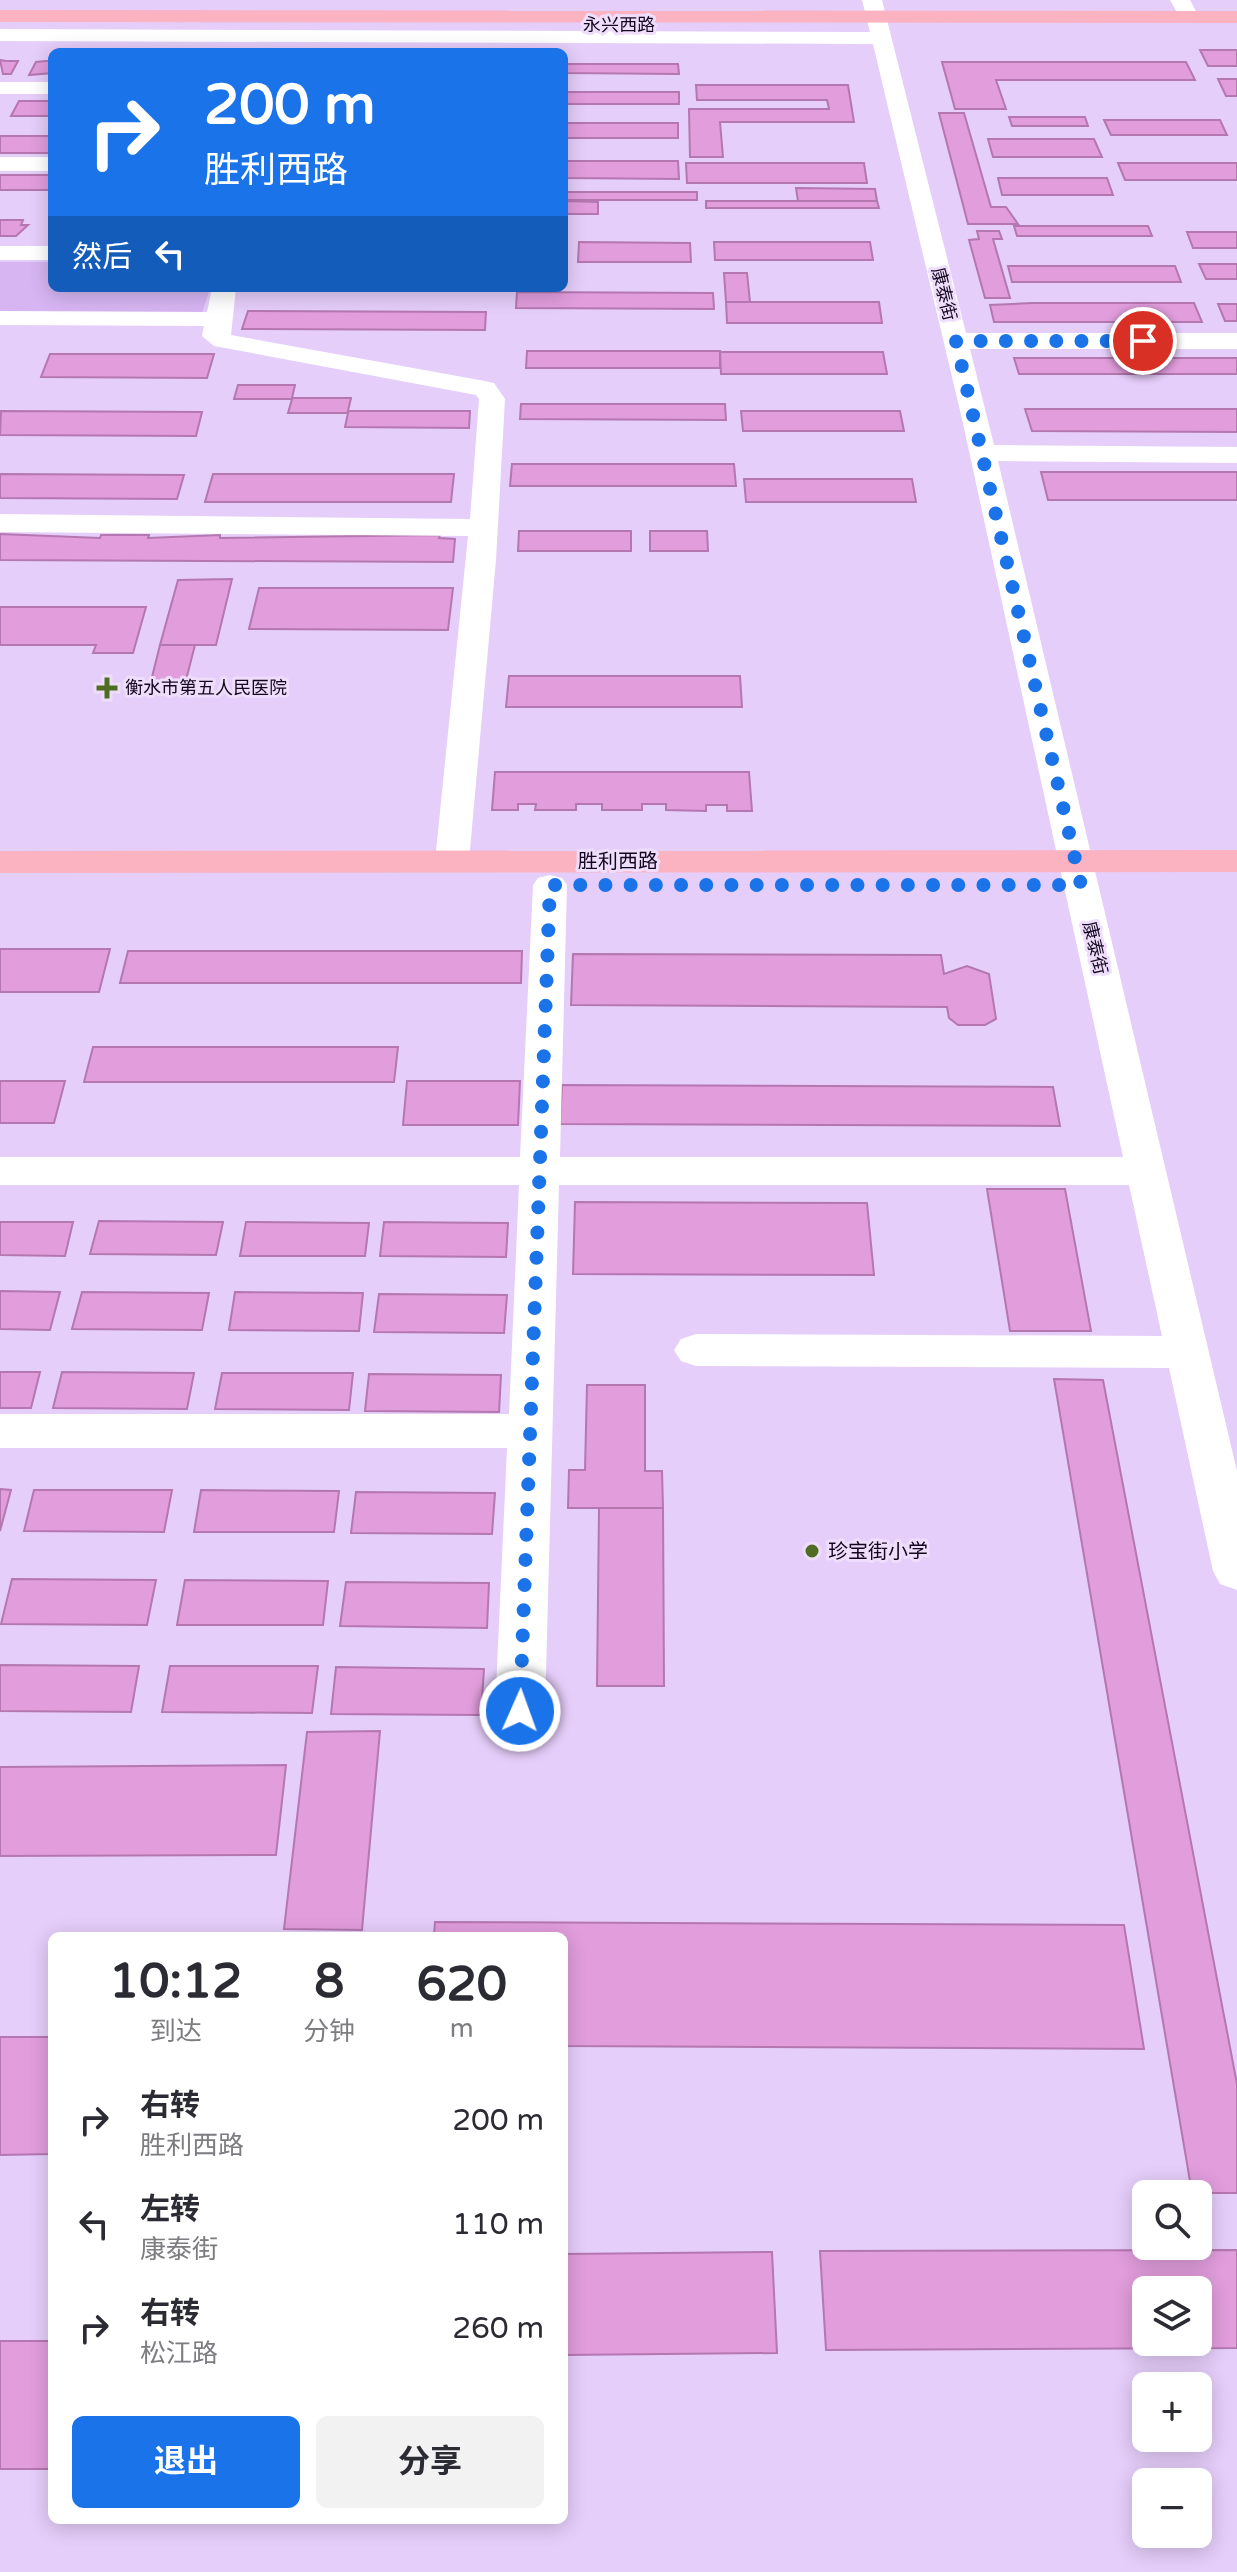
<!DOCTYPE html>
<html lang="zh">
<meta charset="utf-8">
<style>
body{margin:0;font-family:"Varela Round","Noto Sans SC",sans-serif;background:#f2f2f3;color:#2b2b33;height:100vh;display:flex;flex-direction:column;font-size:30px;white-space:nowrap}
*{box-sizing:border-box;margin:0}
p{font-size:26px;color:#7c7c81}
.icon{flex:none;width:44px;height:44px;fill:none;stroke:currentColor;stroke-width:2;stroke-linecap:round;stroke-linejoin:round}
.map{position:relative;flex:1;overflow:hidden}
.sheet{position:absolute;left:48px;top:1932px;width:520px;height:592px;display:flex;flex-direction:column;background:#fff;border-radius:12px;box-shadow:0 4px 20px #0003}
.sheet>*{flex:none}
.guide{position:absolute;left:48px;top:48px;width:520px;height:244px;border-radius:12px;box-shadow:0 4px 20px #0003;background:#1a73e8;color:#fff;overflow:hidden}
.controls{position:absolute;left:1132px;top:2180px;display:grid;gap:16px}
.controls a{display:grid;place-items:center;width:80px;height:80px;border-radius:12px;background:#fff;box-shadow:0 4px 20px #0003;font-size:40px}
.pin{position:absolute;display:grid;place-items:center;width:68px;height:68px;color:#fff;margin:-34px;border:4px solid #fff;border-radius:50%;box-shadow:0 2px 8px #0007}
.me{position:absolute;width:88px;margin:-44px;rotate:2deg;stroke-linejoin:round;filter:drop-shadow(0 0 6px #0008)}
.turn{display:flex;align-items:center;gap:28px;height:168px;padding:0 24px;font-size:36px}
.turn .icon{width:104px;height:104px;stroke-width:2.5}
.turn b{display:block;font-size:56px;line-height:68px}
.then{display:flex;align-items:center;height:76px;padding:0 24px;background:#0003;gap:16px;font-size:30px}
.eta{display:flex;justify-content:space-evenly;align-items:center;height:136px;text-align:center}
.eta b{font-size:48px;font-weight:700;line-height:56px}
.cta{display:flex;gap:16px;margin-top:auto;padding:16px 24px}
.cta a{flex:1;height:92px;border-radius:12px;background:#1a73e8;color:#fff;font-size:32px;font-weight:700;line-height:92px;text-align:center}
.cta a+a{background:#f2f2f3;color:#2b2b33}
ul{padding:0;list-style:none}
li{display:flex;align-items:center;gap:24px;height:104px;padding:0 24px}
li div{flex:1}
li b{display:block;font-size:30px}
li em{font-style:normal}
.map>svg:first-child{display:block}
</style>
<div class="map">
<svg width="1237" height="2572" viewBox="0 0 1237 2572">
<rect width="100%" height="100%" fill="#e5cefa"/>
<path fill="#d7b5f3" d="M 0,262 L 52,262 L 52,288 L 210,288 L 202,313 L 0,312 Z"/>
<g fill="#e19ddc" stroke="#b577b0" stroke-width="2" fill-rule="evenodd">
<path d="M 1200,50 L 1237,50 L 1237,66 L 1208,66 Z"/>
<path d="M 0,60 L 6,61 L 18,61 L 11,74 L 3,74 Z"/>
<path d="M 46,61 L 52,61 L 52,73 L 29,75 L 36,62 Z"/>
<path d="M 942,62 L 1186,62 L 1195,80 L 996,80 L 1006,109 L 955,109 Z"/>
<path d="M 564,64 L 678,64 L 679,74 L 564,73 Z"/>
<path d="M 1218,79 L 1237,79 L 1237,96 L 1226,96 Z"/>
<path d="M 696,85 L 848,85 L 854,122 L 720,122 L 723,157 L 690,157 L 689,109 L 829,109 L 827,100 L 697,100 Z"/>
<rect x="564" y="92" width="115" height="12"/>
<path d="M 19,101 L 52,101 L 52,116 L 11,116 Z"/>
<path d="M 939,113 L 964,113 L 991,207 L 1006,207 L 1018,224 L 968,224 Z"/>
<path d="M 1009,117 L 1085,117 L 1088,126 L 1012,126 Z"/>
<path d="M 1104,120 L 1220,120 L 1227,135 L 1111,135 Z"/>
<rect x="564" y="123" width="114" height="15"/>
<rect x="0" y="136" width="52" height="17"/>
<path d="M 988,139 L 1094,139 L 1102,157 L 993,157 Z"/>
<path d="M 564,161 L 678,161 L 679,179 L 564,178 Z"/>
<path d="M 686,163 L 864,163 L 867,183 L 687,183 Z"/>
<path d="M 1118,163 L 1237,163 L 1237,180 L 1125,180 Z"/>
<rect x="0" y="175" width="52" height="15"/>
<path d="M 998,178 L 1107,178 L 1113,195 L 1002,195 Z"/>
<path d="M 796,188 L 875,189 L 877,201 L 798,201 Z"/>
<rect x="564" y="192" width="133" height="8"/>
<path d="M 564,201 L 598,202 L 598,214 L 564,214 Z"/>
<path d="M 706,201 L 877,201 L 879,208 L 706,208 Z"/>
<path d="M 0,220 L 23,220 L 21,225 L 28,225 L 16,236 L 0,236 Z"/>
<path d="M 1014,226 L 1148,226 L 1152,236 L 1017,236 Z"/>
<path d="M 977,231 L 999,231 L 1002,239 L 993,239 L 1010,298 L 985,298 L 969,240 L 979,239 Z"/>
<path d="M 1187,232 L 1237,232 L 1237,248 L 1193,248 Z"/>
<path d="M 579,242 L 690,243 L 691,262 L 578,262 Z"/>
<path d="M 714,242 L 870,242 L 873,260 L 715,260 Z"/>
<path d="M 1199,264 L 1237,264 L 1237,279 L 1206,279 Z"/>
<path d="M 1008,266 L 1175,266 L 1181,282 L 1012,282 Z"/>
<path d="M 724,273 L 747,273 L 750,302 L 726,302 Z"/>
<path d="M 517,292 L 713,293 L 714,309 L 516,308 Z"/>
<path d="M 726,302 L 879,302 L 882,323 L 727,323 Z"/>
<path d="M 1031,303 L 1194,303 L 1202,322 L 994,322 L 990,305 Z"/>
<path d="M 1218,304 L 1237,304 L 1237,321 L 1225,321 Z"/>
<path d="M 248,311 L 486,312 L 485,330 L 242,329 Z"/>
<path d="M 527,351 L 720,351 L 720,368 L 526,368 Z"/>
<path d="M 720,352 L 883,352 L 887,374 L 721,374 Z"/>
<path d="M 50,354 L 214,354 L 207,378 L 41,377 Z"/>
<path d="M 1014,358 L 1237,358 L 1237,374 L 1019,374 Z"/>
<path d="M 238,385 L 295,385 L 292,398 L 351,398 L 348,411 L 470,411 L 469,428 L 345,427 L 348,413 L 288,413 L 292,399 L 234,399 Z"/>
<path d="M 521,404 L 725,404 L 726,420 L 520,419 Z"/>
<path d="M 1025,409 L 1237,409 L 1237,432 L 1032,431 Z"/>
<path d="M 1,411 L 202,412 L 196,436 L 0,435 Z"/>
<path d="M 741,411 L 900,411 L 904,431 L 743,431 Z"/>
<path d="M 512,464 L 734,464 L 736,486 L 510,486 Z"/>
<path d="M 1041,472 L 1237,472 L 1237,500 L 1048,500 Z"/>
<path d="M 0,474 L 184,475 L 177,499 L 0,498 Z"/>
<path d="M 213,474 L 454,474 L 451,502 L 205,502 Z"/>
<path d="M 744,479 L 912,479 L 916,502 L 746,502 Z"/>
<path d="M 519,531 L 631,531 L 631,551 L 518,551 Z"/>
<path d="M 650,531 L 707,531 L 708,551 L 650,551 Z"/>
<path d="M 0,534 L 100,538 L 101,535 L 149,535 L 148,538 L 220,535 L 220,538 L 440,535 L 439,538 L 455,539 L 453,562 L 0,560 Z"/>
<path d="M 232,579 L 216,645 L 160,645 L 178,580 Z"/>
<path d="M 259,588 L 453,588 L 448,630 L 249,629 Z"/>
<path d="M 0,607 L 146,607 L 133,653 L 93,653 L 96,645 L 0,645 Z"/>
<path d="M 160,645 L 195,645 L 186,680 L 151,681 Z"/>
<path d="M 509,676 L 740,676 L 742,707 L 506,707 Z"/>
<path d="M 495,772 L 749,772 L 752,811 L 727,811 L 727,805 L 706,805 L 706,811 L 666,810 L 666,804 L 642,804 L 642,810 L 602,810 L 602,804 L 576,804 L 576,810 L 535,810 L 536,804 L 518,804 L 518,810 L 492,810 Z"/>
<path d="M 0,949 L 110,949 L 99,992 L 0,992 Z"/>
<path d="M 128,951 L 522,951 L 521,983 L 120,983 Z"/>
<path d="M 573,954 L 941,955 L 944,974 L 967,966 L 989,974 L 996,1019 L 985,1025 L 958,1025 L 949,1018 L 947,1007 L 571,1005 Z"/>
<path d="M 93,1047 L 398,1047 L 394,1082 L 84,1082 Z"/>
<path d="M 0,1081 L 65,1081 L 54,1123 L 0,1123 Z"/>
<path d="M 407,1081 L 520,1081 L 518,1125 L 403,1125 Z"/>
<path d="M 562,1085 L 1053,1087 L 1060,1126 L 560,1124 Z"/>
<path d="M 987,1189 L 1065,1189 L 1091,1331 L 1010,1331 Z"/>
<path d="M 575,1202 L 867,1203 L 874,1275 L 573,1274 Z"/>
<path d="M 99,1221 L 223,1222 L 216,1255 L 90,1254 Z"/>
<path d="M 0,1222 L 73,1222 L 65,1256 L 0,1255 Z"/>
<path d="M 246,1222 L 369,1223 L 365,1256 L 240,1256 Z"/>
<path d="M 384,1222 L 508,1223 L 506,1257 L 380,1256 Z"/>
<path d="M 0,1291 L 60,1292 L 50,1330 L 0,1329 Z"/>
<path d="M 82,1292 L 209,1293 L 202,1330 L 72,1329 Z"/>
<path d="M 235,1292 L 363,1293 L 359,1331 L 229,1330 Z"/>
<path d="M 379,1294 L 507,1295 L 504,1333 L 374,1332 Z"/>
<path d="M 0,1372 L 40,1372 L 31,1408 L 0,1408 Z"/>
<path d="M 62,1372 L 194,1373 L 187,1409 L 53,1408 Z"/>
<path d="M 222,1373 L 353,1373 L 349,1410 L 215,1409 Z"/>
<path d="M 369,1374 L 501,1375 L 499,1412 L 365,1411 Z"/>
<path d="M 1054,1379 L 1103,1380 L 1237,2084 L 1237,2193 L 1192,2193 Z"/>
<path d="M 587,1385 L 645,1385 L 645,1471 L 662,1471 L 663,1508 L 568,1508 L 569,1470 L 585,1470 Z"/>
<path d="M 0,1489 L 11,1490 L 0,1531 Z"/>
<path d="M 34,1490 L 172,1490 L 164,1532 L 24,1531 Z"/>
<path d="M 201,1490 L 339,1491 L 334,1532 L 194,1532 Z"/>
<path d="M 356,1492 L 495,1493 L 492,1534 L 351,1533 Z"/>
<path d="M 599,1508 L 663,1508 L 664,1686 L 597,1686 Z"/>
<path d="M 12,1579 L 156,1580 L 147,1625 L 1,1624 Z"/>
<path d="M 185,1580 L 328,1581 L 323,1625 L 177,1625 Z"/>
<path d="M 346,1582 L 489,1583 L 487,1628 L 340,1626 Z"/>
<path d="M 0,1665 L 139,1666 L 131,1712 L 0,1711 Z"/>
<path d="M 170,1666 L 318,1666 L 312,1713 L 162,1712 Z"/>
<path d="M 336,1667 L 484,1669 L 481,1715 L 331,1714 Z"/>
<path d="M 380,1731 L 362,1930 L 284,1929 L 307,1732 Z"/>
<path d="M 286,1765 L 276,1855 L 0,1856 L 0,1767 Z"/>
<path d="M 435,1922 L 1124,1925 L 1144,2049 L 564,2046 L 564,1936 L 434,1936 Z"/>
<path d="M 0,2037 L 52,2037 L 52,2154 L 0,2155 Z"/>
<path d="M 1237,2250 L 1237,2348 L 826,2350 L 820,2251 ZM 1146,2290 L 1198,2290 L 1198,2342 L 1146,2342 Z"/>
<path d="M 772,2252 L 777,2353 L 564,2355 L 564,2254 Z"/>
<rect x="0" y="2341" width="52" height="128"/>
</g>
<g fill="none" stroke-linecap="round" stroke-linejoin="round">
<g fill="#fff" fill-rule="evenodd">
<path d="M 862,0 L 882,0 L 966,333 L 1237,333 L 1237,349 L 970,349 L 994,445 L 1237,447 L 1237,463 L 998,461 L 1237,1471 L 1237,1590 L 1220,1584 L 1213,1571 L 1169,1368 L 696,1366 L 681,1361 L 674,1350 L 681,1339 L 696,1334 L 1162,1336 L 1129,1185 L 559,1185 L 545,1711 L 538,1726 L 520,1732 L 502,1726 L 495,1711 L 507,1448 L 0,1448 L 0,1414 L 509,1414 L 519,1185 L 0,1185 L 0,1157 L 520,1157 L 533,885 L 538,878 L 550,875 L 562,878 L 567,885 L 560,1157 L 1123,1157 L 962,419 L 873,44 L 0,41 L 0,29 L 870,32 Z"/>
<path d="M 1170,0 L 1190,0 L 1199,17 L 1196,21 L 1182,21 Z"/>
<rect x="0" y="82" width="52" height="12"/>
<rect x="0" y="157" width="52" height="14"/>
<rect x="0" y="246" width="52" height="14"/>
<path d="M 212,288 L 236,288 L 231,335 L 485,381 L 494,383 L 505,399 L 496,560 L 469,861 L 464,868 L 452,871 L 440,868 L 435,861 L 468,536 L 0,532 L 0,514 L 470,519 L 479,399 L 476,395 L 214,346 L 202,336 L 204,326 L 0,325 L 0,311 L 207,312 Z"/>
</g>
<g fill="#fbb2c1" fill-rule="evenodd">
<path d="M 0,10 L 1237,11 L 1237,23 L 0,22 Z"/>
<path d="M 1237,850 L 1237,872 L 0,873 L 0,851 Z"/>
</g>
</g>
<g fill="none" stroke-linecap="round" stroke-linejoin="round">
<path stroke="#1a73e8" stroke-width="14" stroke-dasharray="0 25.2" d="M 520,1711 L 550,885 L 1081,885 L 956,341 L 1143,341"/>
</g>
<g fill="#4e6d23" stroke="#eedefc" stroke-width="3">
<path d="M103 676h8v8h8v8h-8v8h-8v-8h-8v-8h8z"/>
<circle cx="812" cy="1551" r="8"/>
</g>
<g text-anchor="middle" stroke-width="6" stroke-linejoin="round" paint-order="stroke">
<g font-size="18" fill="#15061f" stroke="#eedefc">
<text x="619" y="31">永兴西路</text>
<text transform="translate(944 294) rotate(76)" y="6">康泰街</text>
<text transform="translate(1095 948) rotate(77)" y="6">康泰街</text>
</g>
<g font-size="18" fill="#15061f" stroke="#eedefc" text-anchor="start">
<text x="125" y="694">衡水市第五人民医院</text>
</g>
<g font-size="20" fill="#15061f" stroke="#eedefc">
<text x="618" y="868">胜利西路</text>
</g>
<g font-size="20" fill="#15061f" stroke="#eedefc" text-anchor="start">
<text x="828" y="1558">珍宝街小学</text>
</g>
</g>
</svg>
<div class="controls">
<a><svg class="icon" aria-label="search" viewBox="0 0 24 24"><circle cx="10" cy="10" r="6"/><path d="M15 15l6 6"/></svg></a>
<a><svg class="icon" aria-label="layers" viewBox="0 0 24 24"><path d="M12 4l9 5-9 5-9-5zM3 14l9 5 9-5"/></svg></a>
<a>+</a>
<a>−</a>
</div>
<div class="pin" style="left:1143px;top:341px;background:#d93025"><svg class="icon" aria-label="arrive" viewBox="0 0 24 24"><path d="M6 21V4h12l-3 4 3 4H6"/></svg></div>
<svg class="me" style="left:520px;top:1711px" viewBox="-20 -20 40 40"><circle r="17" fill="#1a73e8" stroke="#fff" stroke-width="3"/><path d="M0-11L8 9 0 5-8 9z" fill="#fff"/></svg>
<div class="guide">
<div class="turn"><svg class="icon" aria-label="right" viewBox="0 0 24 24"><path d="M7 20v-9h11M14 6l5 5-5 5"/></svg><div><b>200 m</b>胜利西路</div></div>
<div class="then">然后<svg class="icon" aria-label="left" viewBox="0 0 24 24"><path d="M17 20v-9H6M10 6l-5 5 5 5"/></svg></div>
</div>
<section class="sheet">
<div class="eta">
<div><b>10:12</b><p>到达</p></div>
<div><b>8</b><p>分钟</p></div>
<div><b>620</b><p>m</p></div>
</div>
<ul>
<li><svg class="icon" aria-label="right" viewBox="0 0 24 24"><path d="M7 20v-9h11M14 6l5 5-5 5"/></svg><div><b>右转</b><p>胜利西路</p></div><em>200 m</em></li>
<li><svg class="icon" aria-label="left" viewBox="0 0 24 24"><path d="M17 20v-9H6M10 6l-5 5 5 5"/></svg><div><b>左转</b><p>康泰街</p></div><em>110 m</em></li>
<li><svg class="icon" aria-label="right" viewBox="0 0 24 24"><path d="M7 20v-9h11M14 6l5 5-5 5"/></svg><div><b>右转</b><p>松江路</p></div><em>260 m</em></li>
</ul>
<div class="cta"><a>退出</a><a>分享</a></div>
</section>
</div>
